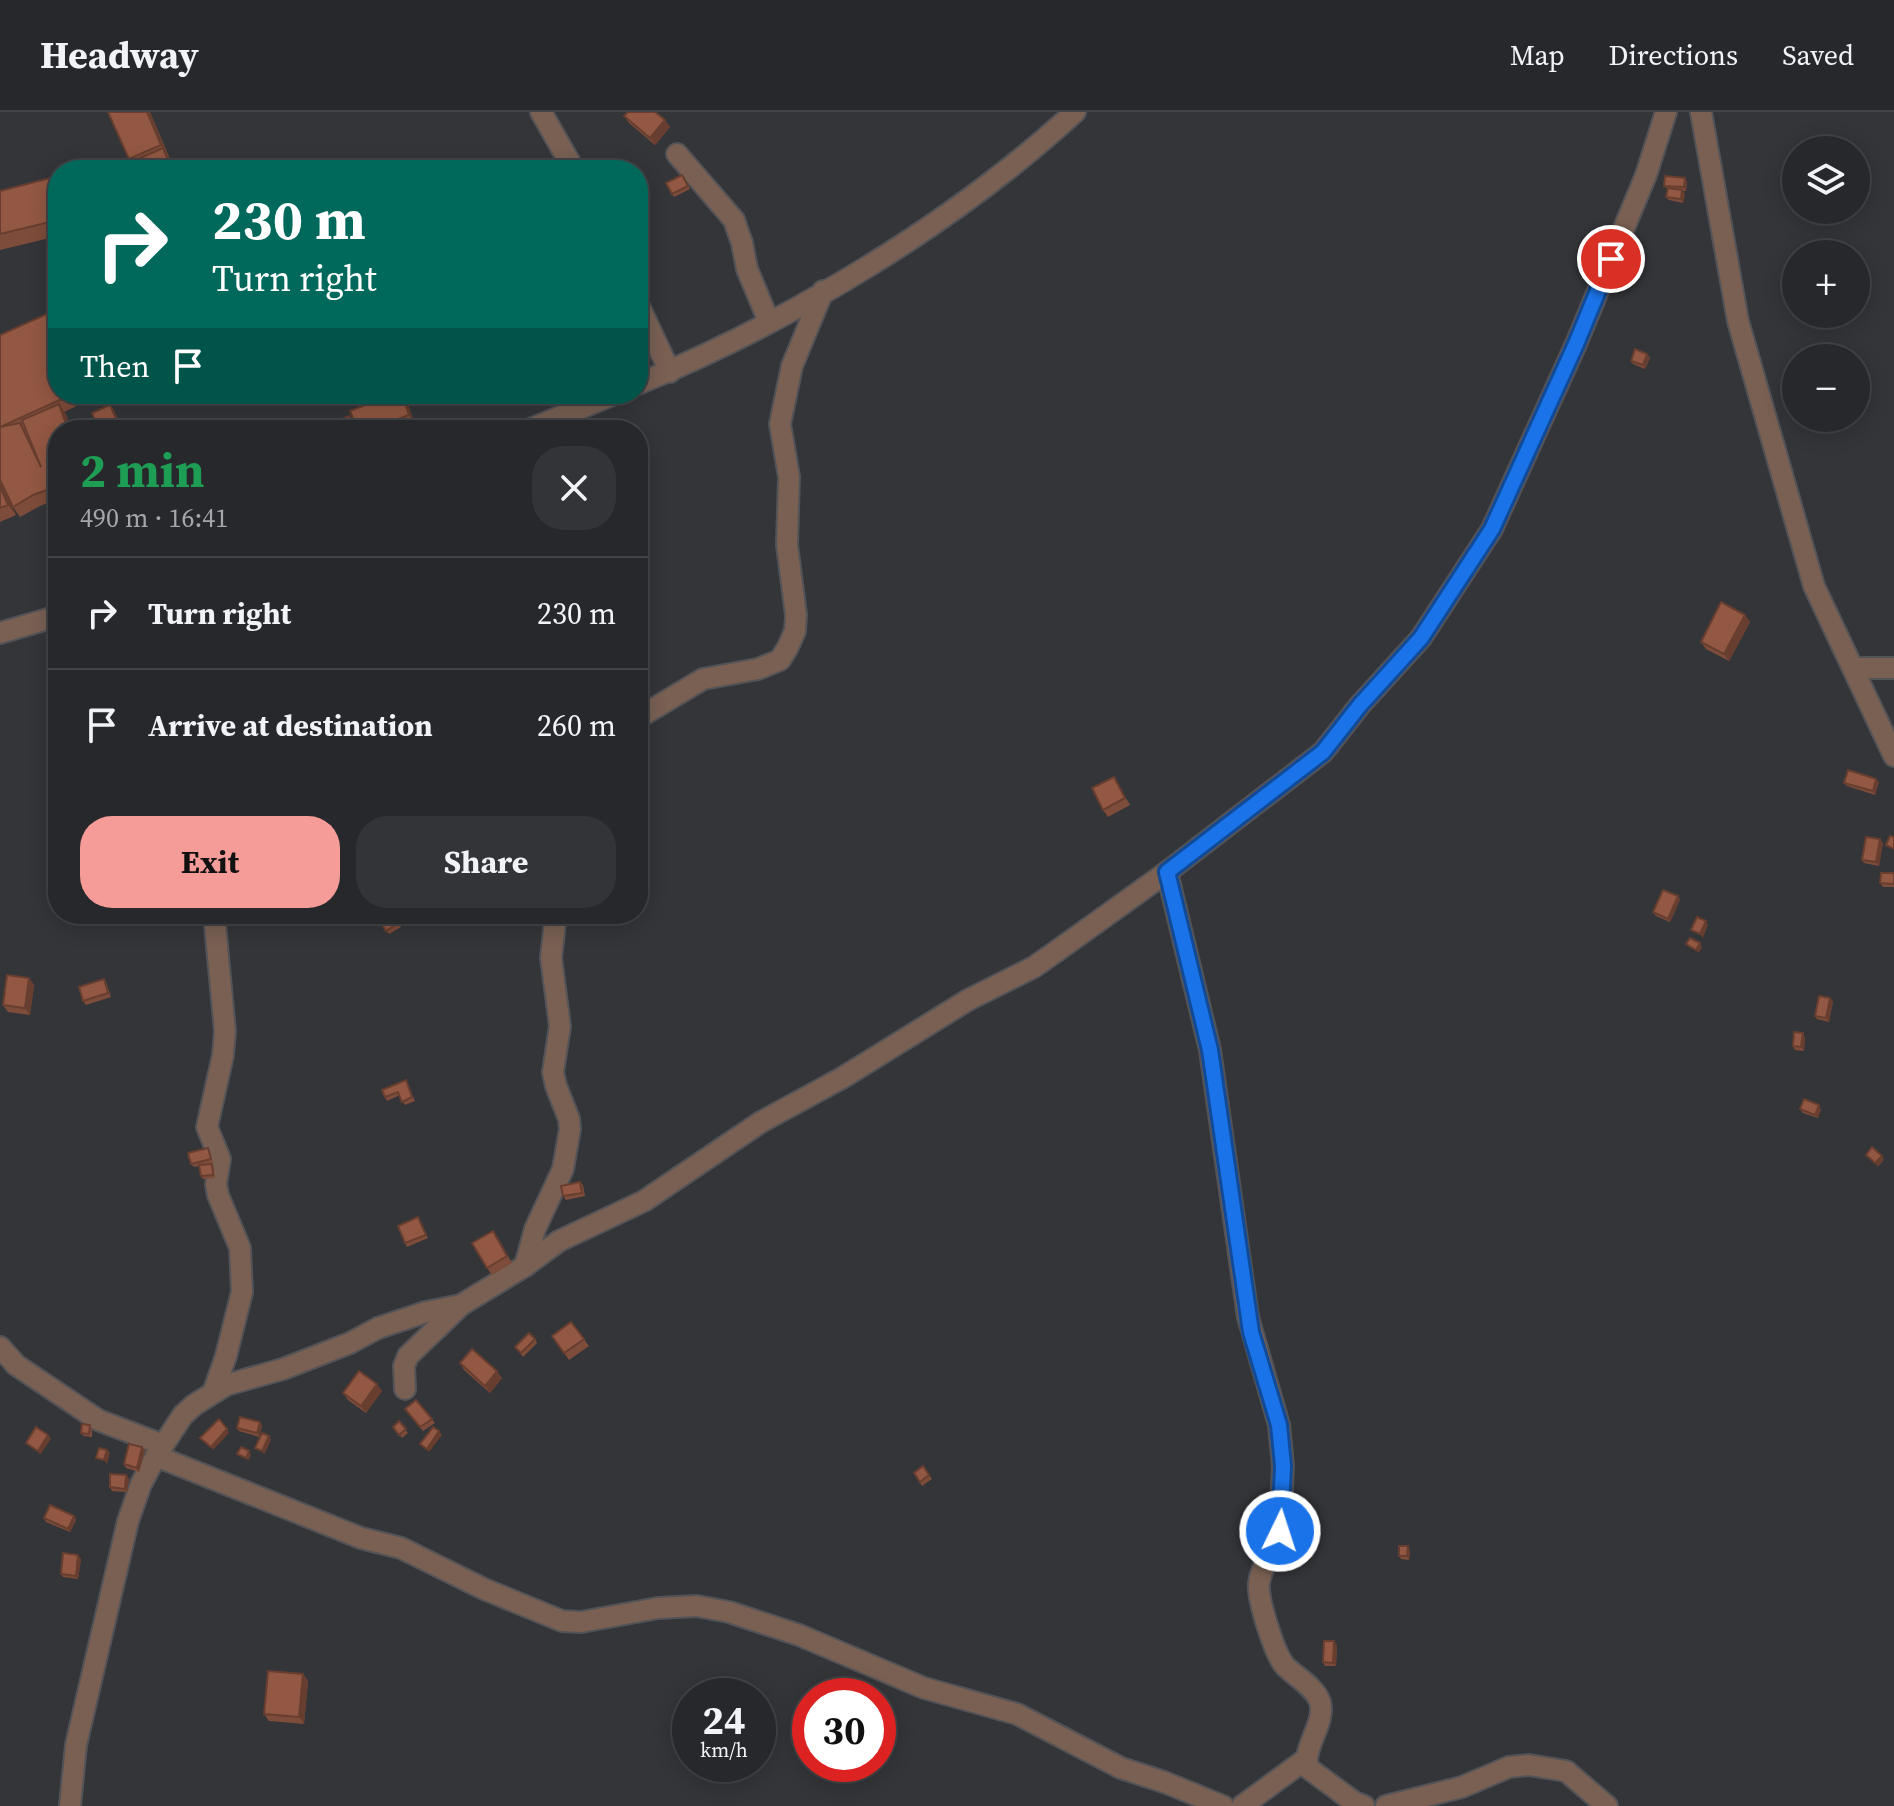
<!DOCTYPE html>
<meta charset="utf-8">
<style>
body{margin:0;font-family:"Source Serif 4",serif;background:#333437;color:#f1f3f6;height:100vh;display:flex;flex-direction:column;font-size:30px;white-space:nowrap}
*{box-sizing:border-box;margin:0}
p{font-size:26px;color:#a4a6a9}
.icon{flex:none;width:44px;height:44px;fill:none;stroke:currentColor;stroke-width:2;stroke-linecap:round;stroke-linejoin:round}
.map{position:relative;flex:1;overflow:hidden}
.details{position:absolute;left:48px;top:308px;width:600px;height:504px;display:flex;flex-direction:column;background:#27282b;border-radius:32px;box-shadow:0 4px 20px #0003,0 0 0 2px #434447}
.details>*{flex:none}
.hud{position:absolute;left:48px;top:48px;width:600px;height:244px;border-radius:32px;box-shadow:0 4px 20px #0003,0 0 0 2px #434447;background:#00695c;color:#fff;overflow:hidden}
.fabs{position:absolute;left:1782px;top:24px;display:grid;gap:16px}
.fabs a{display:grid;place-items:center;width:88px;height:88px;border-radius:50%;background:#27282b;box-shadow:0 4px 20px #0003,0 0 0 2px #434447;font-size:40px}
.speed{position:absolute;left:672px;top:1566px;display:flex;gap:16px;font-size:40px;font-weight:700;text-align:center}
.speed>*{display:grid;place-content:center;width:104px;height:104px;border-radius:50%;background:#27282b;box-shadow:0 4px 20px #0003,0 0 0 2px #434447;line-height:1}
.speed small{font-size:20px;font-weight:400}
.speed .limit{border:12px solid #d22;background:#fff;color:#111}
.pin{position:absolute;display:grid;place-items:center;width:68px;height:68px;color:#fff;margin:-34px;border:4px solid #fff;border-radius:50%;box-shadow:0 2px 8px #0007}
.me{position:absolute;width:88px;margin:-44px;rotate:4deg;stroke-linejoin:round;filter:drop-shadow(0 0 6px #0008)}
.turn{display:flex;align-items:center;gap:28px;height:168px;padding:0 32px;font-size:36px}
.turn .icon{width:104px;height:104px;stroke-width:2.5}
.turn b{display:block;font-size:56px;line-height:68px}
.then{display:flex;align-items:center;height:76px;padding:0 32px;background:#0003;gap:16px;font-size:30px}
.round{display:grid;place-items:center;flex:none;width:84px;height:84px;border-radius:32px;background:#333437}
.headline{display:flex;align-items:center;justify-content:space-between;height:136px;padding:0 32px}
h1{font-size:48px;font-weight:700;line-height:60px;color:#1e9e55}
.primary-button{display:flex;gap:16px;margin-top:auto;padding:16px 32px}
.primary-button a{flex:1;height:92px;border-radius:32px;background:#f59b98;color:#111;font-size:32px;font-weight:700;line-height:92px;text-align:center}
.primary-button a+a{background:#333437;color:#f1f3f6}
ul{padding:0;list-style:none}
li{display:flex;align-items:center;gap:24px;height:112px;padding:0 32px;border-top:2px solid #434447}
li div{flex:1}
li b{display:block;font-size:30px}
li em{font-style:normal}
header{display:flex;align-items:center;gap:48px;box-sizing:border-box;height:112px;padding:0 40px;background:#27282b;border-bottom:2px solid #434447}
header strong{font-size:38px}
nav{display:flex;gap:44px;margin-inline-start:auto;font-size:28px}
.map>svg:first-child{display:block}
</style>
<header>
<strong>Headway</strong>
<nav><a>Map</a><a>Directions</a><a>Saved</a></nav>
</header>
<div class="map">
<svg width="1894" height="1694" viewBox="0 0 1894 1694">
<rect width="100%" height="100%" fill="#343539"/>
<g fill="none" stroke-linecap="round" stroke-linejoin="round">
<g stroke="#535357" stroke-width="24">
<g id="minor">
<path d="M 541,0 L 574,58"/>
<path d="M 1701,0 L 1738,209 L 1814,474 L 1894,644"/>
<path d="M 677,42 L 734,108 L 742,131 L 747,157 L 769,210"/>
<path d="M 638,192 L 670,260"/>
<path d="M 638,272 C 791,209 953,112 1075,0"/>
<path d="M 528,318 L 615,282"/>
<path d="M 0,521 L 58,504"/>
<path d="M 1854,556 L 1894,556"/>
<path d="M 638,606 L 703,567 L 758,557 L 780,548 L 788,535 L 795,519 L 796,503 L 787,433 L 789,365 L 780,312 L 792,254 L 823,179"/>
<path d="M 1167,760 L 1210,938 L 1248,1205 L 1279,1313 L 1283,1354 L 1280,1419 C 1276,1438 1261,1453 1259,1471 C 1257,1487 1275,1543 1285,1554 C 1296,1565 1315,1575 1320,1590 C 1326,1612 1302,1635 1308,1656 L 1354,1690 L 1364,1694"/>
<path d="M 525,1154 L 535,1117 L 563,1057 L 570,1017 L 569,1007 L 556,974 L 553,960 L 560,914 L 551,846 L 556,802"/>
<path d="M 0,1235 L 16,1253 L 98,1308 L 163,1333"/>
<path d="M 405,1277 L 404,1254 L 408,1244 L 461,1193"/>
<path d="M 213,1281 L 226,1244 L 242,1180 L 240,1136 L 218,1083 L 216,1072 L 220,1047 L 207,1015 L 223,943 L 225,919 L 214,802"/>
<path d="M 156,1344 L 361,1426 L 401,1436 L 484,1477 L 562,1509 L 581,1510 L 658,1496 L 697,1494 L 729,1500 L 799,1523 L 924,1576 L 1017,1602 L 1121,1656 L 1164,1670 L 1223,1694"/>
<path d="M 70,1694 L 76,1633 L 128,1409 L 141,1372 L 156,1344 L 183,1303 L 194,1293 L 226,1273 L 283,1257 L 350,1231 L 378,1216 L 426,1200 L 461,1193 L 525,1154 L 559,1129 L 644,1089 L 761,1010 L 842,966 L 968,888 L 1034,855 L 1061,836 L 1167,760 L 1323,640 L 1360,593 L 1421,526 L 1492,417 L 1576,232 L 1646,63 L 1666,0"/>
<path d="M 1242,1694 L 1306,1647"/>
<path d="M 1386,1694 L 1462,1675 L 1509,1655 L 1529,1653 L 1566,1659 L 1607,1694"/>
</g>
</g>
<use href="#minor" stroke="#796053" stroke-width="20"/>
</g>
<g fill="#7e4c3a">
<path d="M 108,0 L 150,0 L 170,47 L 131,50 Z"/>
<path d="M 624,4 L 670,15 L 655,33 L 629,11 Z"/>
<path d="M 58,64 L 58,124 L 0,138 L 0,79 Z"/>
<path d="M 684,66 L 690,77 L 674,85 L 672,82 Z"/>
<path d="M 1687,69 L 1686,79 L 1682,79 L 1685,82 L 1683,91 L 1669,88 L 1666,85 L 1668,77 L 1664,74 Z"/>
<path d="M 0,223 L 58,282 L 100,282 L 102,285 L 85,290 L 64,300 L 72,318 L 58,318 L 58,387 L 40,394 L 20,405 L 13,395 L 0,369 L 16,403 L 0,410 Z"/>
<path d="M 1647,242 L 1650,246 L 1645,257 L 1633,252 L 1631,249 Z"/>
<path d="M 406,287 L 414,310 L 392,318 L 358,318 Z"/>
<path d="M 1745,503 L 1750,510 L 1729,549 L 1706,537 L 1701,530 Z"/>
<path d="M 1114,665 L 1130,693 L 1108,705 L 1103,698 Z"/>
<path d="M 1879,670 L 1875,683 L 1847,674 L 1844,671 Z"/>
<path d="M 1883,731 L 1879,754 L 1864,751 L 1862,748 Z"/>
<path d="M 1894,761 L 1894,775 L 1883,775 L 1880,771 Z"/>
<path d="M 1678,784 L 1680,788 L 1670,810 L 1656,804 L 1653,800 Z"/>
<path d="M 393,803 L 401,815 L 389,822 L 381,811 Z"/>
<path d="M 29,866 L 34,873 L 30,903 L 8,900 L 3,893 Z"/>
<path d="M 104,867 L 106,870 L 111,885 L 86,893 L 83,889 Z"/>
<path d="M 1833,889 L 1829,910 L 1817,907 L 1815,904 Z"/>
<path d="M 1805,925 L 1804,939 L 1795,938 L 1793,934 Z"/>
<path d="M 406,968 L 415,989 L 405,993 L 400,983 L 387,989 L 385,985 Z"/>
<path d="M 1800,997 L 1821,997 L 1818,1006 L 1803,1001 Z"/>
<path d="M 210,1040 L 213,1051 L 205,1053 L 212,1052 L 214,1056 L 215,1066 L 203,1067 L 201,1064 L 200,1054 L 194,1055 L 191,1052 Z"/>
<path d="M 580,1070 L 583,1073 L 585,1084 L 566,1088 L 563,1084 Z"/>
<path d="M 418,1105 L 428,1126 L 407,1135 L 405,1131 Z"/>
<path d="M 498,1126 L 512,1151 L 492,1163 L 487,1156 Z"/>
<path d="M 571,1210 L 589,1234 L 569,1248 L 552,1224 Z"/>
<path d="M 535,1227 L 537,1231 L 523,1245 L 515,1235 Z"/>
<path d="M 460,1251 L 502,1266 L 490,1281 L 464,1258 Z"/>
<path d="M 382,1279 L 366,1301 L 348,1288 L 343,1281 Z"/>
<path d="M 416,1288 L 435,1311 L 423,1319 L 405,1297 Z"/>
<path d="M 399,1309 L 408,1321 L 402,1326 L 393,1315 Z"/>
<path d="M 260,1310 L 262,1314 L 259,1325 L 239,1319 L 237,1316 Z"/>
<path d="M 92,1316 L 92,1325 L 84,1324 L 81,1321 Z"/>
<path d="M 142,1335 L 145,1338 L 139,1360 L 126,1356 L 124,1352 Z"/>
<path d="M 923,1354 L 932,1367 L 922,1374 L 914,1361 Z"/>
<path d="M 126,1363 L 129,1367 L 127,1380 L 112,1379 L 110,1375 Z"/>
<path d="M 74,1404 L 76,1408 L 70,1420 L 46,1410 L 44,1406 Z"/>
<path d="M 1410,1438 L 1409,1448 L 1401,1447 L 1399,1444 Z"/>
<path d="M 81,1447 L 78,1467 L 63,1465 L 61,1462 Z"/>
<path d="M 1337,1533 L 1336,1554 L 1325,1554 L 1323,1550 Z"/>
<path d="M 303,1562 L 308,1569 L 304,1612 L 269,1609 L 264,1602 Z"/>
</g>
<g fill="#673e2f">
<path d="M 147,0 L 150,0 L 168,44 L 161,33 Z"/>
<path d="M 665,8 L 670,15 L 655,33 L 650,26 Z"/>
<path d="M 163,36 L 170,47 L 175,58 L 172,58 Z"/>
<path d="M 1685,66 L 1687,69 L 1686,79 L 1684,75 Z"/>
<path d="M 1682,78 L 1685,82 L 1683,91 L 1681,87 Z"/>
<path d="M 1647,242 L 1650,246 L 1645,257 L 1643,253 Z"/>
<path d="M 402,282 L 406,287 L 414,310 L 409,303 Z"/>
<path d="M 59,292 L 66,302 L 72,318 L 68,318 Z"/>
<path d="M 110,293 L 115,300 L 123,318 L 121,318 Z"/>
<path d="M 0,368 L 16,403 L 8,393 L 0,374 Z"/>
<path d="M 1745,503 L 1750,510 L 1729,549 L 1724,542 Z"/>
<path d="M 1876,667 L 1879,670 L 1875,683 L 1873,679 Z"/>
<path d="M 1880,727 L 1883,731 L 1879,754 L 1876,750 Z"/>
<path d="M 1678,784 L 1680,788 L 1670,810 L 1668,807 Z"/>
<path d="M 1706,809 L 1708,813 L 1703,826 L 1700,822 Z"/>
<path d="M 1700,831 L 1702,835 L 1699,841 L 1696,838 Z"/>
<path d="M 29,866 L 34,873 L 30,903 L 25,896 Z"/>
<path d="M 1830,886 L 1833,889 L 1829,910 L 1826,906 Z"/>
<path d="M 1803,921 L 1805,925 L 1804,939 L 1801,935 Z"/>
<path d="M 1819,993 L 1821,997 L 1818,1006 L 1815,1003 Z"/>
<path d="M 1882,1044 L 1884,1048 L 1878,1055 L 1875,1051 Z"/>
<path d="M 497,1259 L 502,1266 L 490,1281 L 485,1274 Z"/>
<path d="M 377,1272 L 382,1279 L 366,1301 L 361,1294 Z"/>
<path d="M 260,1310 L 262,1314 L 259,1325 L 257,1321 Z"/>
<path d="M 227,1317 L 229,1321 L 213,1338 L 211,1335 Z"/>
<path d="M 439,1319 L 442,1323 L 429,1340 L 427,1337 Z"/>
<path d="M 48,1323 L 51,1327 L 40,1343 L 38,1339 Z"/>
<path d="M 269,1324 L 271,1328 L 264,1343 L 262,1339 Z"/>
<path d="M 142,1335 L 145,1338 L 139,1360 L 137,1356 Z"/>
<path d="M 107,1338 L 110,1341 L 107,1352 L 104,1348 Z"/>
<path d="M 249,1339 L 251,1343 L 248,1349 L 246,1346 Z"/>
<path d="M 126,1363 L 129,1367 L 127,1380 L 125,1377 Z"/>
<path d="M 74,1404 L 76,1408 L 70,1420 L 68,1417 Z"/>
<path d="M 1408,1434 L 1410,1438 L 1409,1448 L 1407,1444 Z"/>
<path d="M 78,1443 L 81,1447 L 78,1467 L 76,1464 Z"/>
<path d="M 1334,1529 L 1337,1533 L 1336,1554 L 1333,1551 Z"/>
<path d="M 303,1562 L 308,1569 L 304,1612 L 299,1605 Z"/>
</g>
<g fill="#935843" stroke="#673e2f" stroke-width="2">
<path d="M 108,0 L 147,0 L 161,33 L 129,47 Z"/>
<path d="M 628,0 L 655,0 L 665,8 L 650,26 L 624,4 Z"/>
<path d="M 163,36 L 172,58 L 133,58 L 129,51 Z"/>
<path d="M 99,55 L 99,58 L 84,58 Z"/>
<path d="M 682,63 L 688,74 L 672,82 L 666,71 Z"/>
<path d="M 58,64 L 58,108 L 0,122 L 0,79 Z"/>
<path d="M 1665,64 L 1685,66 L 1684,75 L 1664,74 Z"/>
<path d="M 1668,76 L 1682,78 L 1681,87 L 1666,85 Z"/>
<path d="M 58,197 L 58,282 L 73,282 L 0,315 L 0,223 Z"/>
<path d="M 1635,237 L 1647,242 L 1643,253 L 1631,249 Z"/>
<path d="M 394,282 L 402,282 L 409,303 L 369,318 L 358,318 L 350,299 Z"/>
<path d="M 59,292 L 68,318 L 58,318 L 58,374 L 33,383 L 13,395 L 0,368 L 0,315 L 20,311 L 41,355 L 22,308 Z"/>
<path d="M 110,293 L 121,318 L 99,318 L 92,301 Z"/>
<path d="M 349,304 L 355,318 L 316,318 Z"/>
<path d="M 0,374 L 8,393 L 0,396 Z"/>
<path d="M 1721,490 L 1745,503 L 1724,542 L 1701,530 Z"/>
<path d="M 1848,658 L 1876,667 L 1873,679 L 1844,671 Z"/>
<path d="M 1114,665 L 1125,686 L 1103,698 L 1092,676 Z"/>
<path d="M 1890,724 L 1894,725 L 1894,737 L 1886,733 Z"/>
<path d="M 1866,725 L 1880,727 L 1876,750 L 1862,748 Z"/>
<path d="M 1881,761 L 1894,761 L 1894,772 L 1880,771 Z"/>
<path d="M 1663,778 L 1678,784 L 1668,807 L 1653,800 Z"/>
<path d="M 393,803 L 398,811 L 386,819 L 381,811 Z"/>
<path d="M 1697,805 L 1706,809 L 1700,822 L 1691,818 Z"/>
<path d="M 1690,826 L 1700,831 L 1696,838 L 1686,832 Z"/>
<path d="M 7,863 L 29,866 L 25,896 L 3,893 Z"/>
<path d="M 104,867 L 108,881 L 83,889 L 79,875 Z"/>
<path d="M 1819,884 L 1830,886 L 1826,906 L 1815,904 Z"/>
<path d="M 1794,920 L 1803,921 L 1801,935 L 1793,934 Z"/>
<path d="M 406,968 L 412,985 L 402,990 L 398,980 L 385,985 L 382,978 Z"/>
<path d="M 1804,987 L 1819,993 L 1815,1003 L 1800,997 Z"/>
<path d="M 1872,1035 L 1882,1044 L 1875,1051 L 1866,1043 Z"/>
<path d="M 208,1036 L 211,1047 L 191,1052 L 188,1041 Z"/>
<path d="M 212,1052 L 213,1063 L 201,1064 L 199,1053 Z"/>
<path d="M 580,1070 L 582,1081 L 563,1084 L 561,1074 Z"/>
<path d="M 418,1105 L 426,1123 L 405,1131 L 398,1114 Z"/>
<path d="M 493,1119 L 507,1144 L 487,1156 L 472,1131 Z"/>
<path d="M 571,1210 L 584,1227 L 564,1241 L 552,1224 Z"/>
<path d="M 529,1221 L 535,1227 L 521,1241 L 515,1235 Z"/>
<path d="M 472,1237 L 497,1259 L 485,1274 L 460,1251 Z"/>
<path d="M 359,1259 L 377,1272 L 361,1294 L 343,1281 Z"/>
<path d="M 416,1288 L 432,1307 L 420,1315 L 405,1297 Z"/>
<path d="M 240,1305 L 260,1310 L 257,1321 L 237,1316 Z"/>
<path d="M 219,1307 L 227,1317 L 211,1335 L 200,1326 Z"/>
<path d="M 399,1309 L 406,1317 L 399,1323 L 393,1315 Z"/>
<path d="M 82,1312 L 90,1313 L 89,1322 L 81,1321 Z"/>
<path d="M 36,1315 L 48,1323 L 38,1339 L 26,1331 Z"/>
<path d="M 433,1315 L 439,1319 L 427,1337 L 420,1332 Z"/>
<path d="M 262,1321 L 269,1324 L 262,1339 L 255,1336 Z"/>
<path d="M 129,1332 L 142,1335 L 137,1356 L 124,1352 Z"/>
<path d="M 241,1335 L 249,1339 L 246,1346 L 237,1342 Z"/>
<path d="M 99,1336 L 107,1338 L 104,1348 L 96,1346 Z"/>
<path d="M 923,1354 L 929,1363 L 920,1370 L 914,1361 Z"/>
<path d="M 110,1362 L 126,1363 L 125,1377 L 110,1375 Z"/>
<path d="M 50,1393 L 74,1404 L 68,1417 L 44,1406 Z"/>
<path d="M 1399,1434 L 1408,1434 L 1407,1444 L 1399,1444 Z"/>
<path d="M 63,1441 L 78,1443 L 76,1464 L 61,1462 Z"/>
<path d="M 1324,1529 L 1334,1529 L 1333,1551 L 1323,1550 Z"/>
<path d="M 268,1559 L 303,1562 L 299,1605 L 264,1602 Z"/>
</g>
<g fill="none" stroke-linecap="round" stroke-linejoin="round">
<g stroke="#114b97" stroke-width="20">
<path id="route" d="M 1280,1419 L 1283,1354 L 1279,1313 L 1251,1220 L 1210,938 L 1167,760 L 1323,640 L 1360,593 L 1421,526 L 1492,417 L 1576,232 L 1611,147"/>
</g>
<use href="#route" stroke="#1a73e8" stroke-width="14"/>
</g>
</svg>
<div class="fabs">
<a><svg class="icon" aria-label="layers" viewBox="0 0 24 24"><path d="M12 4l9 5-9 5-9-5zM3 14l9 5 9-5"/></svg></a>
<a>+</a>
<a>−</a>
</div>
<div class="speed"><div>24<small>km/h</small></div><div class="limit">30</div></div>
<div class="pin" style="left:1611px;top:147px;background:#d93025"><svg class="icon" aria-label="arrive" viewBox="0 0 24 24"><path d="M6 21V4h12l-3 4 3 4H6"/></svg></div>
<svg class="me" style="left:1280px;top:1419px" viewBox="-20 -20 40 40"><circle r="17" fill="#1a73e8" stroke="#fff" stroke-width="3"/><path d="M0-11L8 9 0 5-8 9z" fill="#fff"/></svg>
<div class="hud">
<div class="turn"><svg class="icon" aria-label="right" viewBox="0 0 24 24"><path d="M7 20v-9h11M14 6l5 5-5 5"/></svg><div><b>230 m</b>Turn right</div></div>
<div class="then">Then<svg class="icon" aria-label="arrive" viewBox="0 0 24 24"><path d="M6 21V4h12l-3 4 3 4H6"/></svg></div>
</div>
<section class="details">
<div class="headline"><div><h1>2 min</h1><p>490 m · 16:41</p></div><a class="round"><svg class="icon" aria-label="close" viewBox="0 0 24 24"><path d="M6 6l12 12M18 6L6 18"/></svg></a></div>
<ul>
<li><svg class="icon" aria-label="right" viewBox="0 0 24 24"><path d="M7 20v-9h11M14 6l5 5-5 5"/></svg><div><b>Turn right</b></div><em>230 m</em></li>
<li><svg class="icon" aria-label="arrive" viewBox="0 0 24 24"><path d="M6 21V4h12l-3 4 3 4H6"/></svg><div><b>Arrive at destination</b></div><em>260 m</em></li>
</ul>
<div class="primary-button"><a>Exit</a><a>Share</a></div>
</section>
</div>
